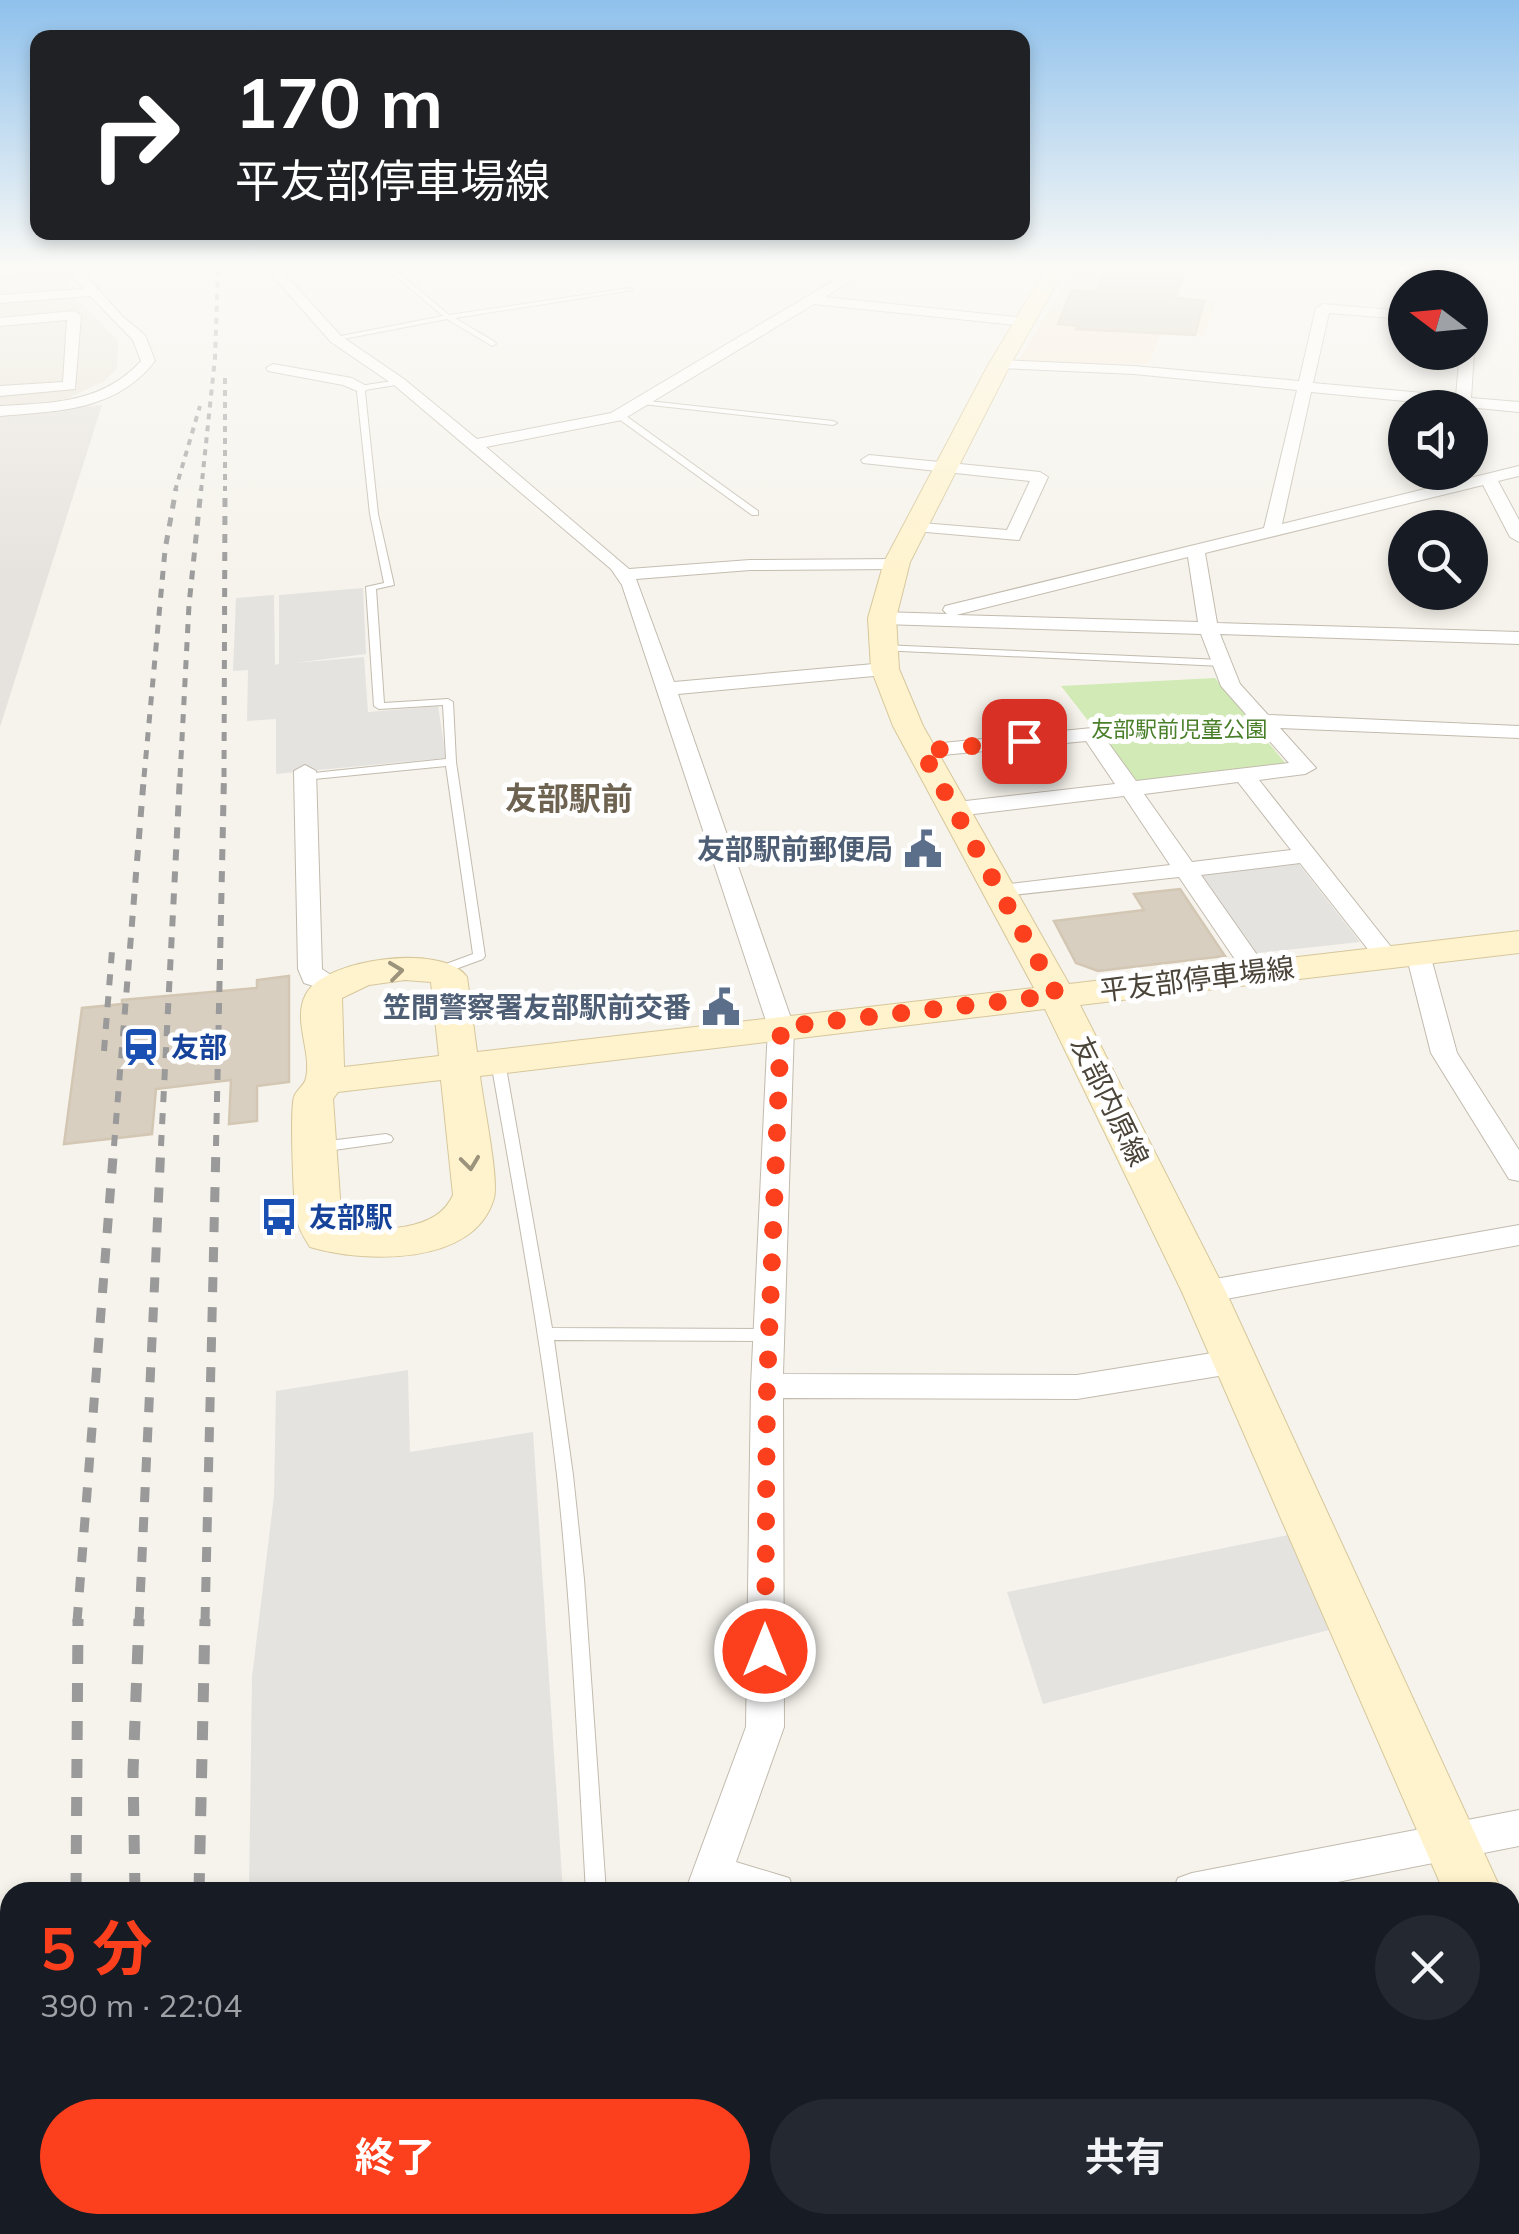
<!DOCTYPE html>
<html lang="ja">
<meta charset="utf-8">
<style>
body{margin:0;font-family:Mulish,"Noto Sans JP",sans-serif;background:#242831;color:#f1f3f6;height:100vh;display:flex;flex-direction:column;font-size:38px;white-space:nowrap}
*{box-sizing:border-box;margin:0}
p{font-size:32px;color:#9ea1a6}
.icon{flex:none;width:55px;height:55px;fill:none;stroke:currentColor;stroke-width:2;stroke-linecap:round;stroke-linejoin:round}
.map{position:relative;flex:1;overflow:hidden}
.side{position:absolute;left:0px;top:1882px;width:1520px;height:352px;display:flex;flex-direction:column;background:#171b24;border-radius:30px 30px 0 0;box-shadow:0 5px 15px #0003}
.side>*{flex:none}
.guide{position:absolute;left:30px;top:30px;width:1000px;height:210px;border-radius:20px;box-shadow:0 5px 15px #0003;background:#202124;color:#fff;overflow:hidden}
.needle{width:65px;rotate:286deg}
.fabs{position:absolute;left:1388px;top:270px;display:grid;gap:20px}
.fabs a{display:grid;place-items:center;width:100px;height:100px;border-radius:50%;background:#171b24;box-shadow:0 5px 15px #0003;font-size:50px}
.pin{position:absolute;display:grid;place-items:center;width:85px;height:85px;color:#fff;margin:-42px;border-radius:20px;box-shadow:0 5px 15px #0006}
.me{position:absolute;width:110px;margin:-55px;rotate:0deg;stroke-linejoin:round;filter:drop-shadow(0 0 8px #0008)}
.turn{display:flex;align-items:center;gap:35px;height:210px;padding:0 40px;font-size:45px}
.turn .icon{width:130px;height:130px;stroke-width:2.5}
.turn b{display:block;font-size:70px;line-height:85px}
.round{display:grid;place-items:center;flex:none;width:105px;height:105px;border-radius:52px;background:#242831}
.headline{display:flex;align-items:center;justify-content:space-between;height:170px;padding:0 40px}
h1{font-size:60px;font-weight:700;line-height:75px;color:#fc3f1d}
.button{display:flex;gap:20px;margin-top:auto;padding:20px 40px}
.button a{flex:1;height:115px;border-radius:60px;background:#fc3f1d;color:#fff;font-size:40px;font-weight:700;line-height:115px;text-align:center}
.button a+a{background:#242831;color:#f1f3f6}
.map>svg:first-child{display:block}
</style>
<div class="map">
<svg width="1519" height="2234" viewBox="0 0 1519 2234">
<rect width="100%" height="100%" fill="#f6f3ec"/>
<path fill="#eae5da" d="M 0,268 L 65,268 L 72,294 L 118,341 L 117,368 L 105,381 L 66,399 L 0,407 Z"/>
<path fill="#f7ead8" d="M 1074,268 L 1189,268 L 1179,296 L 1217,299 L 1204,335 L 1162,332 L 1148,364 L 1018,362 Z"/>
<path fill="#e6e2dd" d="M 102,405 L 0,727 L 0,413 Z"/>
<path fill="#d2eab5" d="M 1215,678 L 1286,764 L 1136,782 L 1061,686 Z"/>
<g fill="#e5e3e0">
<path d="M 363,588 L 366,654 L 294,663 L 364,657 L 368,712 L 438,706 L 446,758 L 276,774 L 276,719 L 247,721 L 248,670 L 233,671 L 236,598 L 274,595 L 275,665 L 279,664 L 279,595 Z"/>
<path d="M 1298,863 L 1360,942 L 1249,954 L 1196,876 Z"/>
<path d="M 408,1370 L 410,1452 L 533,1432 L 563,1892 L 249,1892 L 252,1677 L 274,1496 L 276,1391 Z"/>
<path d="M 1288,1535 L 1329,1630 L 1043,1704 L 1007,1592 Z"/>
</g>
<g fill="#d8cfc1" stroke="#d3c7b4" stroke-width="2.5">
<path d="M 1107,268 L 1184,271 L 1174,298 L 1204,301 L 1195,335 L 1076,329 L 1078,326 L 1058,324 L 1072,290 L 1096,292 Z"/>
<path d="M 1180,889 L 1225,956 L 1098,971 L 1076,963 L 1054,921 L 1144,910 L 1134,894 Z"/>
<path d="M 289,976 L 289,1082 L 257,1086 L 257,1121 L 229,1124 L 231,1080 L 156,1089 L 152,1134 L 64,1144 L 82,1008 L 122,1004 L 122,1000 L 257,988 L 257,980 Z"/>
</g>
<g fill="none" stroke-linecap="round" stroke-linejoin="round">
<g stroke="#c2bbae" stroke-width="2">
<g id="lane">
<path d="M 386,268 L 393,268 L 449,315 L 630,288 L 633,290 L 455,318 L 495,342 L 496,344 L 492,346 L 447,319 L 333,341 L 336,337 L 443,316 Z"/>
<path d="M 399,380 L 403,382 L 402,384 L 365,390 L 365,392 L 378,514 L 394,585 L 376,589 L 384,703 L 448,699 L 453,702 L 456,762 L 485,956 L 483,959 L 442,974 L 436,970 L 438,967 L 473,954 L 446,766 L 304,780 L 299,777 L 304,774 L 446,759 L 443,705 L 379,709 L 374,706 L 366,587 L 384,583 L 370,514 L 357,392 L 359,386 Z"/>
<path d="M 639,400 L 833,421 L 837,423 L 833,425 L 642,404 L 639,404 Z"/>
<path d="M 616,413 L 622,413 L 758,511 L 758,515 L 752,515 L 616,417 Z"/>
<path d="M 883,645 L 1222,660 L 1227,663 L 1222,666 L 880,650 L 880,646 Z"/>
<path d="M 498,1058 L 505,1062 L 552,1328 L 769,1329 L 775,1331 L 777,1335 L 775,1339 L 769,1341 L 554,1340 L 573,1475 L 584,1579 L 606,1892 L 586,1892 C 578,1753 572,1613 557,1475 C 541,1337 515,1199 491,1062 Z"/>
<path d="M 386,1134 L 391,1136 L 393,1139 L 391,1142 L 320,1152 L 313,1147 L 320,1142 Z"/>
</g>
</g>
<g stroke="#c2bbae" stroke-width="2">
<g id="street">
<path d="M 0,268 L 60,268 L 0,276 Z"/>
<path d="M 66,268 L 79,268 L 123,317 L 145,335 L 155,361 C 116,411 59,411 0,416 L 0,406 C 53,403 103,403 141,361 L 133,340 L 90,296 L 0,303 L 0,295 L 83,289 Z"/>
<path d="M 266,268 L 279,268 L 341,336 L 404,379 L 477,439 L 611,413 L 855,268 L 870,268 L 825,297 L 1026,318 L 1033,322 L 1026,326 L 814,304 L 622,420 L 486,447 L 629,569 L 750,560 L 896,559 L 905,564 L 896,569 L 750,570 L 636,579 L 674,682 L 885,663 L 895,669 L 885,675 L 678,694 L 794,1027 L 783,1374 L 1077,1375 L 1237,1349 L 1248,1353 L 1253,1361 L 1248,1369 L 1237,1373 L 1077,1399 L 783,1398 L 784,1727 L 736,1862 L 789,1878 L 795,1892 L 685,1892 L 746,1727 L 751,1386 L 768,1027 L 622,585 L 611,569 L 394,385 L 331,342 Z"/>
<path d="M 1025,268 L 1059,268 L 1062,271 L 1055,275 Z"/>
<path d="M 1323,304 L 1405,311 L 1405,319 L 1329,313 L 1313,383 L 1456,396 L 1460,352 L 1470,352 L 1470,348 L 1474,352 L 1471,398 L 1519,402 L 1519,412 L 1311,392 L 1282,524 L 1519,466 L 1519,476 L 1498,481 L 1519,520 L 1519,542 L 1510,537 L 1483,485 L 1205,553 L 1217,623 L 1519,632 L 1519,644 L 1220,634 L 1240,684 L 1268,715 L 1519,726 L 1519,738 L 1280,728 L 1316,768 L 1305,774 L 1259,780 L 1399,957 L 1387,964 L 1378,962 L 1300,863 L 1201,875 L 1269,972 L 1256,980 L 1247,977 L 1179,877 L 994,897 L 990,892 L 1002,885 L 1170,865 L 1124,796 L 957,816 L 946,809 L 957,802 L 1115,784 L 1086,741 L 922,757 L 911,751 L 922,745 L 1092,728 L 1099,730 L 1136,781 L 1289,763 L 1221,686 L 1201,634 L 882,624 L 872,618 L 882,612 L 947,614 L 943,610 L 945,606 L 1264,528 L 1297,390 L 1134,374 L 1000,368 L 993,364 L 1000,360 L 1134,366 L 1299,381 L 1316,308 ZM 1188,557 L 1198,622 L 956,615 ZM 1238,782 L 1291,850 L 1192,862 L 1144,794 Z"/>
<path d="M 74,311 L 81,315 L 75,389 L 0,396 L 0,386 L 63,382 L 67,320 L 0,326 L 0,318 Z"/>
<path d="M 273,364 L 352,378 L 370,388 L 362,393 L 343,385 L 268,371 L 266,368 Z"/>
<path d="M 869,455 L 1040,472 L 1048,477 L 1019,540 L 915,531 L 909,530 L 909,522 L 1007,530 L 1030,481 L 863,463 L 861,460 Z"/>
<path d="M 305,765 L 316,771 L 322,969 L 344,984 L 331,992 L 304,983 L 298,969 L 294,771 Z"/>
<path d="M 1418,947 L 1430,954 L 1457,1053 L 1519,1150 L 1519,1181 L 1509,1179 L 1431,1053 L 1406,954 Z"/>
<path d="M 1519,1225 L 1519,1245 L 1204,1303 L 1193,1300 L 1189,1292 L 1193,1284 L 1204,1281 Z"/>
<path d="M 1519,1810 L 1519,1846 L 1287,1892 L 1172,1892 L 1178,1878 L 1192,1873 Z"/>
<path d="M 565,2225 L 612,2225 L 608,2234 L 562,2234 Z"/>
<path d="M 1135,2225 L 1181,2225 L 1184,2234 L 1138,2234 Z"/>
</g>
</g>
<g stroke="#d6c79b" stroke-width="2">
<g id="secondary">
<path d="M 1046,268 L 1065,268 L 1008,369 L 910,562 L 896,618 L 899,669 L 923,726 L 1069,984 L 1519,931 L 1519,953 L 1080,1005 L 1226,1292 L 1502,1892 L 1444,1892 L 1182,1292 L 1045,1009 L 480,1076 C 483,1102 499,1178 494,1198 C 475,1267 363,1263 310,1247 C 305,1239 299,1230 297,1220 C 293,1206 290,1108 294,1097 C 296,1090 305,1085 306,1078 C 312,1051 292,1020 306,994 C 325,958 444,943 467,977 L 477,1052 L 1034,988 L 893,726 L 871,669 L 868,618 L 884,562 L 986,369 ZM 405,980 L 431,982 L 439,1056 L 344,1067 L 342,998 L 369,985 ZM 441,1080 L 453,1195 C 436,1234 378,1230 342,1226 L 333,1099 L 338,1092 Z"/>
<path d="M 1510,1947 L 1519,1950 L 1519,2029 L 1510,2025 Z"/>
</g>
</g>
<use href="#lane" fill="#fff" fill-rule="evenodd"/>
<use href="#street" fill="#fff" fill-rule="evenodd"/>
<use href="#secondary" fill="#fff3cd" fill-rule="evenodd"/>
<g stroke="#9a9a9a" stroke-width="4" stroke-dasharray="6 6" stroke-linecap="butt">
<path d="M 225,378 L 225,491"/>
<path d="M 175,491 L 200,406"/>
<path d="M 201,491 L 215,358 L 218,268"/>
</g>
<g stroke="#9a9a9a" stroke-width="5" stroke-dasharray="9 9" stroke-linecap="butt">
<path d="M 144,777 L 165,550 L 176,489"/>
<path d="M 180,777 L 189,605 L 201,489"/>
<path d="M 224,777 L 225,489"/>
</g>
<g stroke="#9a9a9a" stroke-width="6" stroke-dasharray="11 11" stroke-linecap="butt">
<path d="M 104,1051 L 112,951"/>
<path d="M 114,1146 L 144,775"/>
<path d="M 161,1146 L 180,775"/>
<path d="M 216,1146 L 224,775"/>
</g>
<g stroke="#9a9a9a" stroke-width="9" stroke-dasharray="15 15" stroke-linecap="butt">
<path d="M 77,1622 L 114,1144"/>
<path d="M 139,1622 L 161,1144"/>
<path d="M 205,1622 L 216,1144"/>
</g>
<g stroke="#9a9a9a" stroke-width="11" stroke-dasharray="19 19" stroke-linecap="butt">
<path d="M 76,1892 L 78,1619"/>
<path d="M 135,1892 L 133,1772 L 139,1619"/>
<path d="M 199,1892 L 205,1619"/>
<path d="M 85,2225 L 85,2234"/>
<path d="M 141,2225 L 141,2234"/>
<path d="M 197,2225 L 197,2234"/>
</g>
</g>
<defs><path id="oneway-chevron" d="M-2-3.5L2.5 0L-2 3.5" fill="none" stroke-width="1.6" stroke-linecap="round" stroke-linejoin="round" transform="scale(2.5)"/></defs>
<g stroke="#9c937c">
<use href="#oneway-chevron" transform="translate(396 971) rotate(-7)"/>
<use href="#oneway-chevron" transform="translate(470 1163) rotate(83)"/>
</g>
<linearGradient id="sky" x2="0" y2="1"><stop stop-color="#8fc1ec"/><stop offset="0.46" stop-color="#fbfaf6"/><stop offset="1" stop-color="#fbfaf6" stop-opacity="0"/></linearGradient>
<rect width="1519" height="581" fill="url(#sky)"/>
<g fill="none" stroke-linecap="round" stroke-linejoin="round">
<path stroke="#fc3f1d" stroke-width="18" stroke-dasharray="0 32.4" d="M 765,1651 L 767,1386 L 781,1027 L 1057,995 L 922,751 L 1024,741"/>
</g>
<defs>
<g id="civic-bare" transform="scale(3)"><path d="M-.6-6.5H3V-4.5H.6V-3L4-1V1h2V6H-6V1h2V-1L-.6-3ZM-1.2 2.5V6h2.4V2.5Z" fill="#5c6f8a" stroke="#fff" stroke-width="2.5" paint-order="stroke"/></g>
<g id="station-bare" transform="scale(3)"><path d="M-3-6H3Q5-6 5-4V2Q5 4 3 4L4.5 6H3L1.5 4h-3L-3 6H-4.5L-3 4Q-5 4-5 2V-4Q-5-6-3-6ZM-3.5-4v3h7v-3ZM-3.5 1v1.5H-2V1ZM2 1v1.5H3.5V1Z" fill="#1a4fb4" stroke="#fff" stroke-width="2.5" paint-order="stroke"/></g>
<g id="bus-bare" transform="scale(3)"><path d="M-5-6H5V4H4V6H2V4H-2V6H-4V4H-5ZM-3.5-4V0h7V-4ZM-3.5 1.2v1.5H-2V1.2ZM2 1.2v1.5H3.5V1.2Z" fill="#1a4fb4" stroke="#fff" stroke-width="2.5" paint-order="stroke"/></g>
</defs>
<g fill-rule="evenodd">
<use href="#civic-bare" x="923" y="849"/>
<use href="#civic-bare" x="721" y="1007"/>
<use href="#station-bare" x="141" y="1047"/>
<use href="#bus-bare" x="279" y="1217"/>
</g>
<g text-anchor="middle" stroke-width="10" stroke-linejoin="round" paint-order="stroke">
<g font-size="22" fill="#4a7f2a" stroke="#fff">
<text x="1179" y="737">友部駅前児童公園</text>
</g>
<g font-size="28" font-weight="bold" fill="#4e5e75" stroke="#fff" text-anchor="end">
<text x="893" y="859">友部駅前郵便局</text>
<text x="691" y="1017">笠間警察署友部駅前交番</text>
</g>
<g font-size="28" fill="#4b4439" stroke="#fff">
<text transform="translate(1197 979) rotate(-7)" y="10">平友部停車場線</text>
<text transform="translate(1110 1101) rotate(64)" y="10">友部内原線</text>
</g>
<g font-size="28" font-weight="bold" fill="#164399" stroke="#fff" text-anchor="start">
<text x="171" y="1057">友部</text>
<text x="309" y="1227">友部駅</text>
</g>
<g font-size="32" font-weight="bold" fill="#6e6250" stroke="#fff">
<text x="569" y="810">友部駅前</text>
</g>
</g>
</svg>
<div class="fabs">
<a><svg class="needle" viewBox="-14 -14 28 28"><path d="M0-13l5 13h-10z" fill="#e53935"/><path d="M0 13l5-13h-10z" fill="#9ea1a6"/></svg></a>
<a><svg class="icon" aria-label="sound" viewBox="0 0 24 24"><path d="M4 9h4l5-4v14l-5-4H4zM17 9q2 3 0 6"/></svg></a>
<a><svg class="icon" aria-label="search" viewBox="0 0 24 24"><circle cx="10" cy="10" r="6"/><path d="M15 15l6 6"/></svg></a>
</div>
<div class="pin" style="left:1024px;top:741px;background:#d93025"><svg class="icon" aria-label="arrive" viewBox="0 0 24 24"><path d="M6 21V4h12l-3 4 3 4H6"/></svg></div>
<svg class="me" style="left:765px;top:1651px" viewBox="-20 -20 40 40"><circle r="17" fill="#fc3f1d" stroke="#fff" stroke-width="3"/><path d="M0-11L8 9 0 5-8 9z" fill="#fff"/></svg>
<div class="guide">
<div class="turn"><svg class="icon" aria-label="right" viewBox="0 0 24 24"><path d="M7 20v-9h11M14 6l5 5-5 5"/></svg><div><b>170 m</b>平友部停車場線</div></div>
</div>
<section class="side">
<div class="headline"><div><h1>5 分</h1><p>390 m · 22:04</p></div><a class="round"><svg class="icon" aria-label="close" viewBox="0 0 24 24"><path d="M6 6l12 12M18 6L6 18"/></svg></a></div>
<div class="button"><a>終了</a><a>共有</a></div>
</section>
</div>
